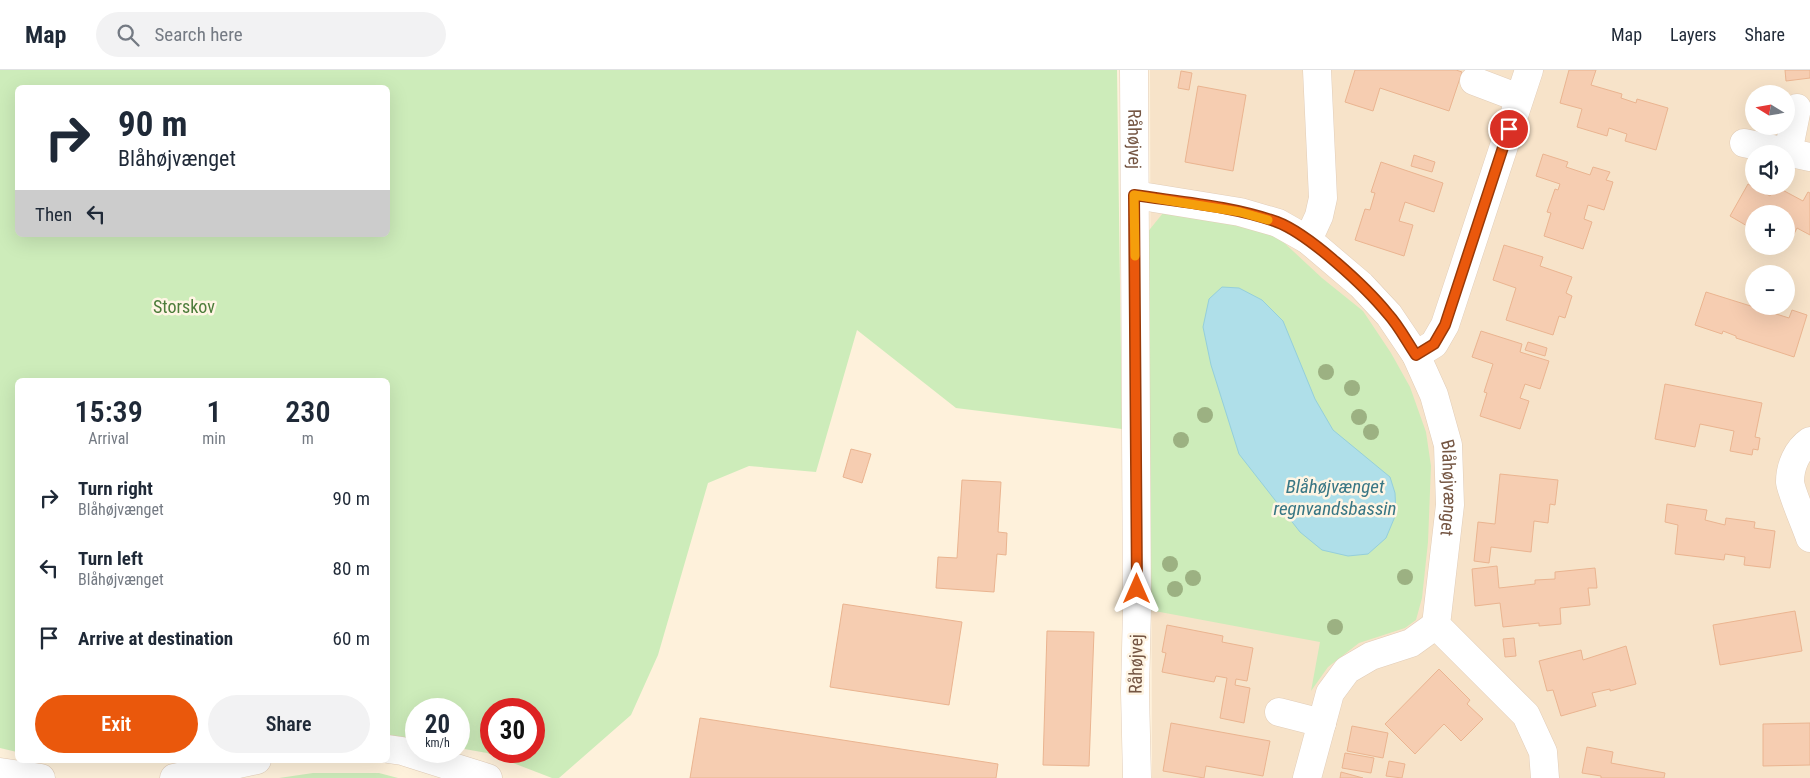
<!DOCTYPE html>
<meta charset="utf-8">
<style>
body{margin:0;font-family:"Roboto Condensed",sans-serif;background:#f2f2f3;color:#1f2937;height:100vh;display:flex;flex-direction:column;font-size:19px;white-space:nowrap}
*{box-sizing:border-box;margin:0}
p{font-size:16px;color:#747a83}
.icon{flex:none;width:28px;height:28px;fill:none;stroke:currentColor;stroke-width:2;stroke-linecap:round;stroke-linejoin:round}
.map{position:relative;flex:1;overflow:hidden}
.panel{position:absolute;left:15px;top:308px;width:375px;height:385px;display:flex;flex-direction:column;background:#fff;border-radius:8px;box-shadow:0 5px 20px #0002}
.panel>*{flex:none}
.guide{position:absolute;left:15px;top:15px;width:375px;height:152px;border-radius:8px;box-shadow:0 5px 20px #0002;background:#fff;color:#1f2937;overflow:hidden}
.needle{width:32px;rotate:281deg}
.tools{position:absolute;left:1745px;top:15px;display:grid;gap:10px}
.tools a{display:grid;place-items:center;width:50px;height:50px;border-radius:50%;background:#fff;box-shadow:0 5px 20px #0002;font-size:25px}
.speed{position:absolute;left:405px;top:628px;display:flex;gap:10px;font-size:25px;font-weight:700;text-align:center}
.speed>*{display:grid;place-content:center;width:65px;height:65px;border-radius:50%;background:#fff;box-shadow:0 5px 20px #0002;line-height:1}
.speed small{font-size:12px;font-weight:400}
.speed .limit{border:8px solid #d22;background:#fff;color:#111}
.pin{position:absolute;display:grid;place-items:center;width:42px;height:42px;color:#fff;margin:-21px;border:2px solid #fff;border-radius:50%;box-shadow:0 1px 5px #0007}
.me{position:absolute;width:55px;margin:-28px;rotate:0deg;stroke-linejoin:round;filter:drop-shadow(0 0 4px #0008)}
.turn{display:flex;align-items:center;gap:18px;height:105px;padding:0 20px;font-size:22px}
.turn .icon{width:65px;height:65px;stroke-width:2.5}
.turn b{display:block;font-size:35px;line-height:42px}
.then{display:flex;align-items:center;height:48px;padding:0 20px;background:#0003;gap:10px;font-size:19px}
.eta{display:flex;justify-content:space-evenly;align-items:center;height:85px;text-align:center}
.eta b{font-size:30px;font-weight:600;line-height:35px}
.button{display:flex;gap:10px;margin-top:auto;padding:10px 20px}
.button a{flex:1;height:58px;border-radius:30px;background:#ea580c;color:#fff;font-size:20px;font-weight:600;line-height:58px;text-align:center}
.button a+a{background:#f2f2f3;color:#1f2937}
ul{padding:0;list-style:none}
li{display:flex;align-items:center;gap:15px;height:70px;padding:0 20px}
li div{flex:1}
li b{display:block;font-size:19px}
li em{font-style:normal}
header{display:flex;align-items:center;gap:30px;box-sizing:border-box;height:70px;padding:0 25px;background:#fff;border-bottom:1px solid #e0e1e3}
header strong{font-size:24px}
nav{display:flex;gap:28px;margin-inline-start:auto;font-size:18px}
.search{width:350px;height:45px;background:#f2f2f3;display:flex;align-items:center;gap:12px;box-sizing:border-box;padding:0 18px;border-radius:28px;color:#747a83;font-size:19px}
.map>svg:first-child{display:block}
</style>
<header>
<strong>Map</strong>
<div class="search"><svg class="icon" aria-label="search" viewBox="0 0 24 24"><circle cx="10" cy="10" r="6"/><path d="M15 15l6 6"/></svg>Search here</div>
<nav><a>Map</a><a>Layers</a><a>Share</a></nav>
</header>
<div class="map">
<svg width="1810" height="708" viewBox="0 0 1810 708">
<rect width="100%" height="100%" fill="#fef1db"/>
<path fill="#f7e3c9" fill-rule="evenodd" d="M 1150,0 L 1810,0 L 1810,708 L 1152,708 ZM 1754,24 L 1786,24 L 1786,56 L 1754,56 ZM 1754,84 L 1786,84 L 1786,116 L 1754,116 ZM 1754,144 L 1786,144 L 1786,176 L 1754,176 ZM 1754,204 L 1786,204 L 1786,236 L 1754,236 Z"/>
<g fill="#cdecba" fill-rule="evenodd">
<path d="M 0,0 L 1117,0 L 1122,359 L 956,338 L 857,260 L 816,402 L 749,396 L 708,413 L 658,585 L 631,645 L 559,708 L 552,708 L 487,683 L 459,678 L 459,639 L 416,639 L 416,670 L 388,665 L 388,310 L 18,310 L 17,682 L 0,678 ZM 18,18 L 388,18 L 388,165 L 18,165 ZM 491,639 L 534,639 L 534,681 L 491,681 Z"/>
<path d="M 1163,143 L 1219,151 L 1258,159 L 1279,168 L 1322,208 L 1363,241 L 1391,283 L 1410,317 L 1426,362 L 1431,396 L 1428,472 L 1422,528 L 1416,550 L 1405,558 L 1359,573 L 1328,597 L 1311,621 L 1320,572 L 1144,539 L 1146,164 Z"/>
<path d="M 313,703 L 379,703 L 398,708 L 279,708 Z"/>
</g>
<path fill="#afdfe9" stroke="#95cfdb" d="M 1222,217 L 1239,218 L 1262,230 L 1283,251 L 1315,329 L 1333,360 L 1390,407 L 1395,423 L 1396,444 L 1386,468 L 1368,484 L 1348,486 L 1322,480 L 1300,462 L 1239,384 L 1211,295 L 1203,257 L 1209,229 Z"/>
<g fill="#f6cdb1" stroke="#eab490">
<path d="M 1355,0 L 1456,0 L 1462,2 L 1449,41 L 1380,18 L 1373,41 L 1345,32 Z"/>
<path d="M 1569,0 L 1596,0 L 1591,15 L 1622,24 L 1621,28 L 1636,33 L 1637,29 L 1668,38 L 1656,80 L 1625,71 L 1627,64 L 1609,58 L 1607,66 L 1577,57 L 1582,39 L 1560,33 Z"/>
<path d="M 1785,0 L 1810,0 L 1810,8 L 1786,11 Z"/>
<path d="M 1181,1 L 1192,3 L 1189,20 L 1178,18 Z"/>
<path d="M 1198,16 L 1246,25 L 1233,101 L 1185,92 Z"/>
<path d="M 1543,84 L 1568,92 L 1566,97 L 1590,105 L 1593,97 L 1610,102 L 1606,110 L 1613,112 L 1604,140 L 1588,135 L 1584,149 L 1592,152 L 1583,179 L 1544,166 L 1551,143 L 1547,142 L 1555,119 L 1558,120 L 1560,114 L 1536,106 Z"/>
<path d="M 1414,85 L 1435,92 L 1432,102 L 1411,96 Z"/>
<path d="M 1381,92 L 1443,113 L 1434,142 L 1405,132 L 1399,151 L 1413,155 L 1404,186 L 1355,170 L 1365,139 L 1370,140 L 1375,123 L 1371,122 Z"/>
<path d="M 1748,114 L 1770,126 L 1775,116 L 1803,131 L 1808,122 L 1810,123 L 1810,165 L 1797,158 L 1792,168 L 1786,165 L 1786,144 L 1754,144 L 1754,160 L 1730,146 Z"/>
<path d="M 1504,175 L 1543,187 L 1540,196 L 1572,207 L 1566,223 L 1572,226 L 1565,248 L 1559,246 L 1553,265 L 1506,250 L 1516,218 L 1493,210 Z"/>
<path d="M 1706,222 L 1789,248 L 1792,240 L 1807,245 L 1794,287 L 1736,268 L 1736,266 L 1723,261 L 1722,264 L 1695,255 Z"/>
<path d="M 1481,261 L 1522,274 L 1520,282 L 1549,291 L 1540,319 L 1525,314 L 1520,328 L 1529,331 L 1520,359 L 1480,346 L 1487,323 L 1484,322 L 1493,294 L 1472,287 Z"/>
<path d="M 1528,272 L 1547,278 L 1545,286 L 1525,280 Z"/>
<path d="M 1665,314 L 1762,333 L 1755,367 L 1760,368 L 1758,380 L 1753,379 L 1752,385 L 1730,381 L 1734,361 L 1700,354 L 1695,377 L 1655,369 Z"/>
<path d="M 851,379 L 871,384 L 862,413 L 843,407 Z"/>
<path d="M 1500,404 L 1558,410 L 1555,435 L 1550,434 L 1548,453 L 1534,451 L 1531,482 L 1491,477 L 1489,493 L 1474,491 L 1478,452 L 1495,454 Z"/>
<path d="M 962,410 L 1001,412 L 998,462 L 1007,463 L 1006,485 L 997,484 L 994,522 L 936,518 L 938,487 L 957,488 Z"/>
<path d="M 1667,434 L 1707,440 L 1705,450 L 1725,455 L 1726,448 L 1755,452 L 1754,458 L 1775,461 L 1770,498 L 1744,495 L 1745,487 L 1725,484 L 1724,490 L 1675,484 L 1678,455 L 1665,452 Z"/>
<path d="M 1497,496 L 1499,518 L 1535,514 L 1535,510 L 1555,509 L 1555,502 L 1595,498 L 1597,518 L 1588,518 L 1590,535 L 1560,538 L 1561,554 L 1539,556 L 1539,553 L 1503,557 L 1500,533 L 1475,536 L 1472,499 Z"/>
<path d="M 843,534 L 962,552 L 949,635 L 830,617 Z"/>
<path d="M 1795,541 L 1802,581 L 1720,595 L 1713,555 Z"/>
<path d="M 1167,555 L 1223,566 L 1222,572 L 1253,578 L 1247,611 L 1236,609 L 1235,615 L 1250,618 L 1244,653 L 1220,648 L 1227,608 L 1216,606 L 1214,612 L 1162,602 L 1166,583 L 1162,582 Z"/>
<path d="M 1047,561 L 1094,562 L 1089,696 L 1043,695 Z"/>
<path d="M 1514,568 L 1516,586 L 1505,587 L 1503,569 Z"/>
<path d="M 1626,576 L 1636,614 L 1610,621 L 1610,619 L 1592,623 L 1596,636 L 1561,646 L 1553,620 L 1547,621 L 1539,591 L 1581,580 L 1583,590 Z"/>
<path d="M 1439,599 L 1470,630 L 1467,634 L 1483,649 L 1461,671 L 1444,654 L 1415,684 L 1385,654 Z"/>
<path d="M 700,648 L 998,694 L 996,708 L 690,708 Z"/>
<path d="M 1171,653 L 1270,671 L 1263,706 L 1206,696 L 1204,708 L 1163,701 Z"/>
<path d="M 1810,653 L 1810,695 L 1763,696 L 1763,654 Z"/>
<path d="M 1352,656 L 1388,663 L 1383,688 L 1347,681 Z"/>
<path d="M 1587,677 L 1613,682 L 1611,693 L 1665,703 L 1664,708 L 1601,708 L 1601,706 L 1582,703 Z"/>
<path d="M 1345,683 L 1374,688 L 1371,703 L 1342,698 Z"/>
<path d="M 1389,691 L 1405,694 L 1402,708 L 1386,706 Z"/>
<path d="M 1341,702 L 1363,708 L 1340,708 Z"/>
</g>
<g fill="none" stroke-linecap="round" stroke-linejoin="round">
<g stroke="#e2cdb8" stroke-width="29">
<g id="minor">
<path id="s1" d="M 1134,0 L 1137,538 L 1135,622 L 1137,708"/>
<path d="M 1474,11 L 1519,28"/>
<path d="M 1744,73 L 1810,87"/>
<path d="M 1788,83 L 1797,38"/>
<path id="s2" d="M 1135,125 L 1240,142 L 1278,153 L 1308,170 L 1361,215 L 1389,245 L 1416,285 L 1434,325 L 1448,375 L 1450,435 L 1436,555 L 1526,645 L 1543,682 L 1545,708"/>
<path d="M 1308,170 L 1319,146 L 1323,128 L 1317,0"/>
<path d="M 1416,285 L 1434,274 L 1445,255 L 1529,0"/>
<path d="M 1810,371 C 1797,380 1790,396 1790,412 C 1791,422 1806,456 1810,468"/>
<path d="M 1279,642 L 1322,653"/>
<path d="M 388,679 L 402,681 L 488,708"/>
<path d="M 0,702 L 41,708"/>
<path d="M 174,708 L 257,690"/>
<path d="M 1307,708 L 1330,623 L 1347,600 L 1371,586 L 1411,573 L 1436,555"/>
</g>
</g>
<use href="#minor" stroke="#fff" stroke-width="28"/>
</g>
<g fill="#9cb182">
<circle cx="1326" cy="302" r="8"/>
<circle cx="1352" cy="318" r="8"/>
<circle cx="1205" cy="345" r="8"/>
<circle cx="1359" cy="347" r="8"/>
<circle cx="1371" cy="362" r="8"/>
<circle cx="1181" cy="370" r="8"/>
<circle cx="1170" cy="494" r="8"/>
<circle cx="1405" cy="507" r="8"/>
<circle cx="1193" cy="508" r="8"/>
<circle cx="1175" cy="519" r="8"/>
<circle cx="1335" cy="557" r="8"/>
</g>
<g fill="none" stroke-linecap="round" stroke-linejoin="round">
<g stroke="#983908" stroke-width="12">
<path id="route" d="M 1137,519 L 1134,125 C 1181,132 1233,136 1277,152 C 1309,164 1366,217 1388,244 C 1399,256 1407,272 1416,285 L 1434,274 L 1445,255 L 1509,59"/>
</g>
<use href="#route" stroke="#ea580c" stroke-width="9"/>
<path stroke="#f59e0b" stroke-width="9" d="M 1135,186 L 1134,125 L 1240,142 L 1268,150"/>
</g>
<g text-anchor="middle" stroke-width="5" stroke-linejoin="round" paint-order="stroke">
<g font-size="18" fill="#755643" stroke="#fff5e4">
<text dy="6" stroke="none"><textPath href="#s1" startOffset="69">Råhøjvej</textPath></text>
<text dy="6" stroke="none"><textPath href="#s2" startOffset="478">Blåhøjvænget</textPath></text>
<text transform="translate(1136 594) rotate(-89)" y="6">Råhøjvej</text>
</g>
<g font-size="18" fill="#4c7c3a" stroke="#fff5e4">
<text x="184" y="243">Storskov</text>
</g>
<g font-size="19" font-style="italic" fill="#387684" stroke="#fff5e4">
<text x="1335" y="423">Blåhøjvænget<tspan x="1335" dy="22">regnvandsbassin</tspan></text>
</g>
</g>
</svg>
<div class="tools">
<a><svg class="needle" viewBox="-14 -14 28 28"><path d="M0-13l5 13h-10z" fill="#e53935"/><path d="M0 13l5-13h-10z" fill="#747a83"/></svg></a>
<a><svg class="icon" aria-label="sound" viewBox="0 0 24 24"><path d="M4 9h4l5-4v14l-5-4H4zM17 9q2 3 0 6"/></svg></a>
<a>+</a>
<a>−</a>
</div>
<div class="speed"><div>20<small>km/h</small></div><div class="limit">30</div></div>
<div class="pin" style="left:1509px;top:59px;background:#d93025"><svg class="icon" aria-label="arrive" viewBox="0 0 24 24"><path d="M6 21V4h12l-3 4 3 4H6"/></svg></div>
<svg class="me" style="left:1137px;top:519px" viewBox="-20 -20 40 40"><path d="M0-17L14 15 0 8-14 15z" fill="#ea580c" stroke="#fff" stroke-width="4"/></svg>
<div class="guide">
<div class="turn"><svg class="icon" aria-label="right" viewBox="0 0 24 24"><path d="M7 20v-9h11M14 6l5 5-5 5"/></svg><div><b>90 m</b>Blåhøjvænget</div></div>
<div class="then">Then<svg class="icon" aria-label="left" viewBox="0 0 24 24"><path d="M17 20v-9H6M10 6l-5 5 5 5"/></svg></div>
</div>
<section class="panel">
<div class="eta">
<div><b>15:39</b><p>Arrival</p></div>
<div><b>1</b><p>min</p></div>
<div><b>230</b><p>m</p></div>
</div>
<ul>
<li><svg class="icon" aria-label="right" viewBox="0 0 24 24"><path d="M7 20v-9h11M14 6l5 5-5 5"/></svg><div><b>Turn right</b><p>Blåhøjvænget</p></div><em>90 m</em></li>
<li><svg class="icon" aria-label="left" viewBox="0 0 24 24"><path d="M17 20v-9H6M10 6l-5 5 5 5"/></svg><div><b>Turn left</b><p>Blåhøjvænget</p></div><em>80 m</em></li>
<li><svg class="icon" aria-label="arrive" viewBox="0 0 24 24"><path d="M6 21V4h12l-3 4 3 4H6"/></svg><div><b>Arrive at destination</b></div><em>60 m</em></li>
</ul>
<div class="button"><a>Exit</a><a>Share</a></div>
</section>
</div>
